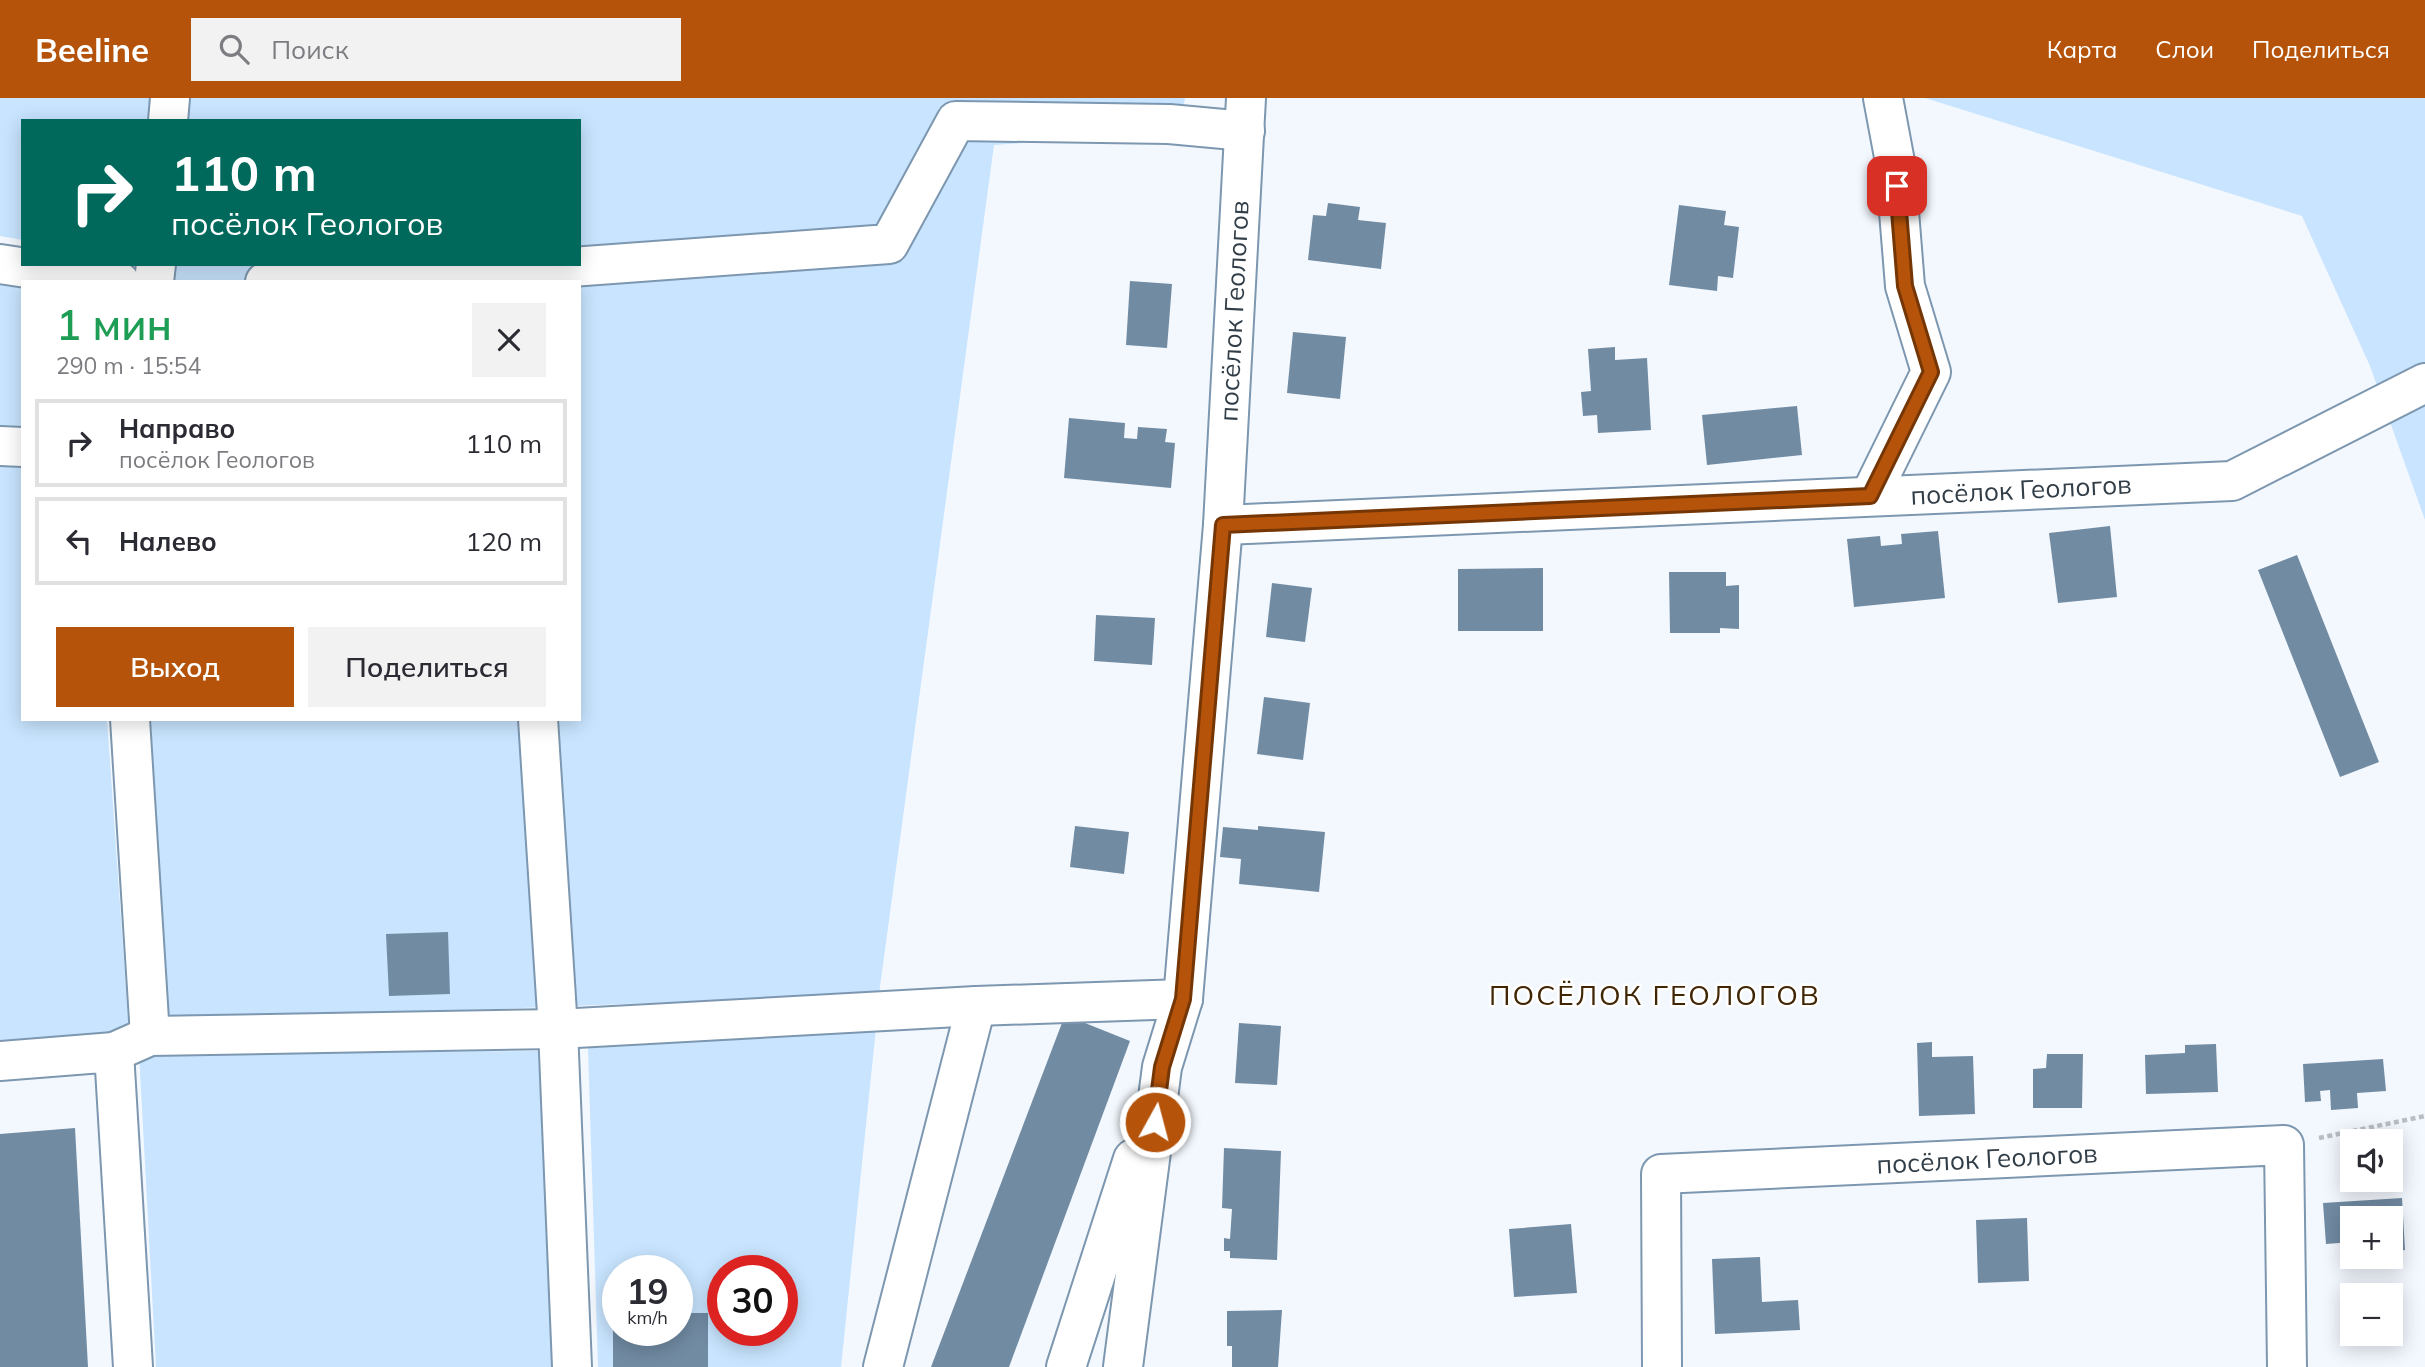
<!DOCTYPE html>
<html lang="ru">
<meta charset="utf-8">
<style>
body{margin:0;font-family:Mulish,sans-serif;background:#f2f2f3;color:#2b2b33;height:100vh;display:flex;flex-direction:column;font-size:26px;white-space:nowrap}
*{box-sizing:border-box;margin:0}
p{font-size:23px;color:#7c7c81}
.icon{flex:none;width:38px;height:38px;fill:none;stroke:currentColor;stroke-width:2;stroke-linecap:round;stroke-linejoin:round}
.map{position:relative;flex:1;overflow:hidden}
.panel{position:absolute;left:21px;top:182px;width:560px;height:441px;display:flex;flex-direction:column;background:#fff;border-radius:0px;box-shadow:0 4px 18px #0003}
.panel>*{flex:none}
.banner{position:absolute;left:21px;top:21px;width:560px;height:147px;border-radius:0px;box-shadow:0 4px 18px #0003;background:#00695c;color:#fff;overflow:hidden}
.tools{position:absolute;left:2340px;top:1031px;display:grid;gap:14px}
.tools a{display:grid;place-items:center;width:63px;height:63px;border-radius:0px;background:#fff;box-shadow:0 4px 18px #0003;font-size:35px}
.speed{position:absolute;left:602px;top:1157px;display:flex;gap:14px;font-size:35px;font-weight:700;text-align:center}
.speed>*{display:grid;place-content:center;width:91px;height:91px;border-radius:50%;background:#fff;box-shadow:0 4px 18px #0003;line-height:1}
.speed small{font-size:18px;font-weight:400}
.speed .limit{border:10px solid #d22;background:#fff;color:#111}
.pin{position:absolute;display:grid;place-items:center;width:60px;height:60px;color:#fff;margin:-30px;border-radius:14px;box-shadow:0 4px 10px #0006}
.me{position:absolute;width:77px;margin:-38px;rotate:7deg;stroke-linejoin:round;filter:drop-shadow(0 0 5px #0008)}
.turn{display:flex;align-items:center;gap:24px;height:147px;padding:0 35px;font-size:32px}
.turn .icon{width:91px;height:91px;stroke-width:2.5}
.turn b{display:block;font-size:49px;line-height:60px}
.round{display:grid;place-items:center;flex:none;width:74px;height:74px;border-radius:0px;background:#f2f2f3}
.head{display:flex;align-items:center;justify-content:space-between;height:119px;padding:0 35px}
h1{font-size:42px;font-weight:600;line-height:52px;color:#1e9e55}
.button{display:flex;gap:14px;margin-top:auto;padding:14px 35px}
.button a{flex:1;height:80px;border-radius:0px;background:#b45309;color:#fff;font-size:28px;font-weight:600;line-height:80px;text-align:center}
.button a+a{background:#f2f2f3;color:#2b2b33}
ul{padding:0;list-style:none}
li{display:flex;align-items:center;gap:21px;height:88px;margin:0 14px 10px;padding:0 21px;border:4px solid #e1e1e2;border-radius:0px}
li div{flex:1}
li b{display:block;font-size:26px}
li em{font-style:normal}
header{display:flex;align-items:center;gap:42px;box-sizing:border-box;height:98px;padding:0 35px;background:#b45309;color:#fff}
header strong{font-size:33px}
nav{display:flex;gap:38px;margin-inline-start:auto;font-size:24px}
.search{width:490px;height:63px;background:#f2f2f3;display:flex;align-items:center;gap:18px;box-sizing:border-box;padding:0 24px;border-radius:0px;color:#7c7c81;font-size:26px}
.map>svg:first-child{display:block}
</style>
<header>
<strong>Beeline</strong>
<div class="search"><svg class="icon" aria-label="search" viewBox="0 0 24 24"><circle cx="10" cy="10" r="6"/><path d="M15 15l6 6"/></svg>Поиск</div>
<nav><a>Карта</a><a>Слои</a><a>Поделиться</a></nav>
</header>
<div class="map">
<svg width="2425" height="1269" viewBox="0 0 2425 1269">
<rect width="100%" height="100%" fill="#f3f8fe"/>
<g fill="#c8e4fe" fill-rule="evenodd">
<path d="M 0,0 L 1185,0 L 1178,34 L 994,47 L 879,896 L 165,924 L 151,621 L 579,621 L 579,184 L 168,184 L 177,170 L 155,166 L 579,166 L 579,23 L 23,23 L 23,142 L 0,138 Z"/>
<path d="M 1925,0 L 2425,0 L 2425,422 L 2370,268 L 2302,118 Z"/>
<path d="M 0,187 L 23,190 L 23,336 L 0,335 Z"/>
<path d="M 0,367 L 23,369 L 23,621 L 107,621 L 129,935 L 0,945 Z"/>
<path d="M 876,930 L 841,1269 L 598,1269 L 588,950 ZM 618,1172 L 677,1172 L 677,1232 L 618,1232 ZM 723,1172 L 782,1172 L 782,1232 L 723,1232 Z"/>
<path d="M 538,953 L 554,1269 L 156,1269 L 139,955 Z"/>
</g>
<g fill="#718ba3">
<path d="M 1328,105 L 1360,109 L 1358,122 L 1386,125 L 1381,171 L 1308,162 L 1313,117 L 1326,118 Z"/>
<path d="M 1679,107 L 1726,113 L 1724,127 L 1739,129 L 1733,180 L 1718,178 L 1717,193 L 1669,187 Z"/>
<path d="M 1130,183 L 1172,186 L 1167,250 L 1126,247 Z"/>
<path d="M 1293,234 L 1346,239 L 1340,301 L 1287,295 Z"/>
<path d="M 1615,249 L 1615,262 L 1647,260 L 1651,332 L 1598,335 L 1597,317 L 1583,318 L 1581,294 L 1591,293 L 1588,251 Z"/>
<path d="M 1797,308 L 1802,357 L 1707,367 L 1702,317 Z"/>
<path d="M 1069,320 L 1125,325 L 1124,340 L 1137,341 L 1138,329 L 1167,331 L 1165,344 L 1175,345 L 1171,390 L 1064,380 Z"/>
<path d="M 2110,428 L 2117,499 L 2058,505 L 2049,435 Z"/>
<path d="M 1938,433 L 1945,500 L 1854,509 L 1847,441 L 1880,438 L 1881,448 L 1902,446 L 1901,436 Z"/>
<path d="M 2297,457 L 2379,664 L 2340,679 L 2258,472 Z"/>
<path d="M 1543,470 L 1543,533 L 1458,533 L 1458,471 Z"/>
<path d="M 1669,474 L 1726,474 L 1726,488 L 1739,487 L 1739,531 L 1720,530 L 1720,535 L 1670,535 Z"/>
<path d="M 1272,485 L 1312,490 L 1305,544 L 1266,539 Z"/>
<path d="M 1096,517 L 1155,520 L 1152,567 L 1094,563 Z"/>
<path d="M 1264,599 L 1310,605 L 1303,662 L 1257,656 Z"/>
<path d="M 1075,728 L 1129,734 L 1124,776 L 1070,769 Z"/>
<path d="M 1258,728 L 1325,734 L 1319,794 L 1239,786 L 1241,761 L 1220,759 L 1223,729 L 1258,732 Z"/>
<path d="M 448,834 L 450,896 L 389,898 L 386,836 Z"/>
<path d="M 1065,917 L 1130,943 L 1009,1269 L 931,1269 Z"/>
<path d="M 1239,925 L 1281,928 L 1277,987 L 1235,985 Z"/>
<path d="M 1932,944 L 1932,959 L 1973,958 L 1975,1016 L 1919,1018 L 1917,945 Z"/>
<path d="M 2216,946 L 2218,994 L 2146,996 L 2145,957 L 2185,955 L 2185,947 Z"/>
<path d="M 2047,956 L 2083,956 L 2082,1010 L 2033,1010 L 2033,971 L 2046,970 Z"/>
<path d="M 2383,961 L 2386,993 L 2357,995 L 2358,1010 L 2331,1012 L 2330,992 L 2320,993 L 2321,1003 L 2305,1004 L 2303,966 Z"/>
<path d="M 75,1030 L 88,1269 L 0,1269 L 0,1036 Z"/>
<path d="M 1224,1050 L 1281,1053 L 1277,1162 L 1230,1160 L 1230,1153 L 1224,1153 L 1224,1140 L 1230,1141 L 1232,1111 L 1222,1110 Z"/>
<path d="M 2402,1100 L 2405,1152 L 2390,1154 L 2390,1120 L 2352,1120 L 2352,1144 L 2326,1146 L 2323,1105 Z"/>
<path d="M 2027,1120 L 2029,1183 L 1978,1185 L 1976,1122 Z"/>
<path d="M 1571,1126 L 1577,1195 L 1514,1199 L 1509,1131 Z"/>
<path d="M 1760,1159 L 1762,1204 L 1798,1202 L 1800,1232 L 1715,1236 L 1712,1161 Z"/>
<path d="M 1282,1212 L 1278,1269 L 1232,1269 L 1232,1248 L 1227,1248 L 1227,1213 Z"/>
<path d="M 613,1214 L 618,1215 L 618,1232 L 677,1232 L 677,1215 L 708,1215 L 708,1269 L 613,1269 Z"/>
</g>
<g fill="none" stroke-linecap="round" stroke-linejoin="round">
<g stroke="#7c97af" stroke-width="42">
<g id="minor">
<path d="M 168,23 L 170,0"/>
<path d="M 0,166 L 120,184"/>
<path d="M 154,184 L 156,166"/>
<path d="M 265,184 L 530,172 L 889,146 L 956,23 L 1169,26 L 1245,33"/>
<path d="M 0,348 L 23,349"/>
<path d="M 1870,398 L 1931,274 L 1905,188 L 1895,64 L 1883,0"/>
<path d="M 1223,427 L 2232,383 L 2425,285"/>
<path d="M 130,621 L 150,938"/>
<path d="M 538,621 L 558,931 L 572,1269"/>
<path d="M 114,954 L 150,938 L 558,931 L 976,908 L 1183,901"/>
<path d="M 0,963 L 114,954 L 133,1269"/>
<path d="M 883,1269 L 976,908"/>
<path d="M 1066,1269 L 1133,1061"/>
<path d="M 1123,1269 L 1162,969 L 1183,901 L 1223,427 L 1246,0"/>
<path d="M 1662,1269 L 1661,1076 L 2284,1047 L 2287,1269"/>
</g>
</g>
<path stroke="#b7bec5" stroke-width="4.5" stroke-dasharray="5 3.5" stroke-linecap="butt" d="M 2319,1040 L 2425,1018"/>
<use href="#minor" stroke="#fff" stroke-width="38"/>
</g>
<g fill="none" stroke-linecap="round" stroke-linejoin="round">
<g stroke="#753606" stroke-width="18">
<path id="route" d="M 1155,1024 L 1162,969 L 1183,901 L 1223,427 L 1870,398 L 1931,274 L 1905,188 L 1897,88"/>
</g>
<use href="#route" stroke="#b45309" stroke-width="12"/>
</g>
<g text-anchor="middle" stroke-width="5" stroke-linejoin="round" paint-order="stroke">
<g font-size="26" fill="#313d47" stroke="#fff">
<text transform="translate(1234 213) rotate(-87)" y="9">посёлок Геологов</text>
<text transform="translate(2021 392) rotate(-3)" y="9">посёлок Геологов</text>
<text transform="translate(1987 1061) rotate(-3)" y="9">посёлок Геологов</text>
</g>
<g font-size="28" letter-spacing="2" fill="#412606" stroke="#fff">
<text x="1655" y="907">ПОСЁЛОК ГЕОЛОГОВ</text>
</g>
</g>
</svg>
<div class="tools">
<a><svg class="icon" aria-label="sound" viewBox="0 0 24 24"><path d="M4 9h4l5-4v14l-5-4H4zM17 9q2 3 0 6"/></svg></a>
<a>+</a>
<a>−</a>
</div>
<div class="speed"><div>19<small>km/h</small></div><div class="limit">30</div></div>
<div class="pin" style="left:1897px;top:88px;background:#d93025"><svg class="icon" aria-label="arrive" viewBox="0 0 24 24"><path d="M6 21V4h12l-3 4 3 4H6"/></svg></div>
<svg class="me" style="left:1155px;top:1024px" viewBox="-20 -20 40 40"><circle r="17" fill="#b45309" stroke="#fff" stroke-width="3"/><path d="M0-11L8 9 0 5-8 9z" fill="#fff"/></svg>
<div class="banner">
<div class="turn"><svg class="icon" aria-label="right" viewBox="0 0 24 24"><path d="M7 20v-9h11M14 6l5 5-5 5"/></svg><div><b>110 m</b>посёлок Геологов</div></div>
</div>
<section class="panel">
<div class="head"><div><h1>1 мин</h1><p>290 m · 15:54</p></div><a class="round"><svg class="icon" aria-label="close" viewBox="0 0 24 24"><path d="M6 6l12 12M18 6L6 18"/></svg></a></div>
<ul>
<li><svg class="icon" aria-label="right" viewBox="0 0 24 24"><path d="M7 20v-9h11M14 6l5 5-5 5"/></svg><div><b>Направо</b><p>посёлок Геологов</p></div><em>110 m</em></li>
<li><svg class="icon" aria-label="left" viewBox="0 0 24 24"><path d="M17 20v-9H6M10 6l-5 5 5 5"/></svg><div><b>Налево</b></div><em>120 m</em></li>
</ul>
<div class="button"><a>Выход</a><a>Поделиться</a></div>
</section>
</div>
